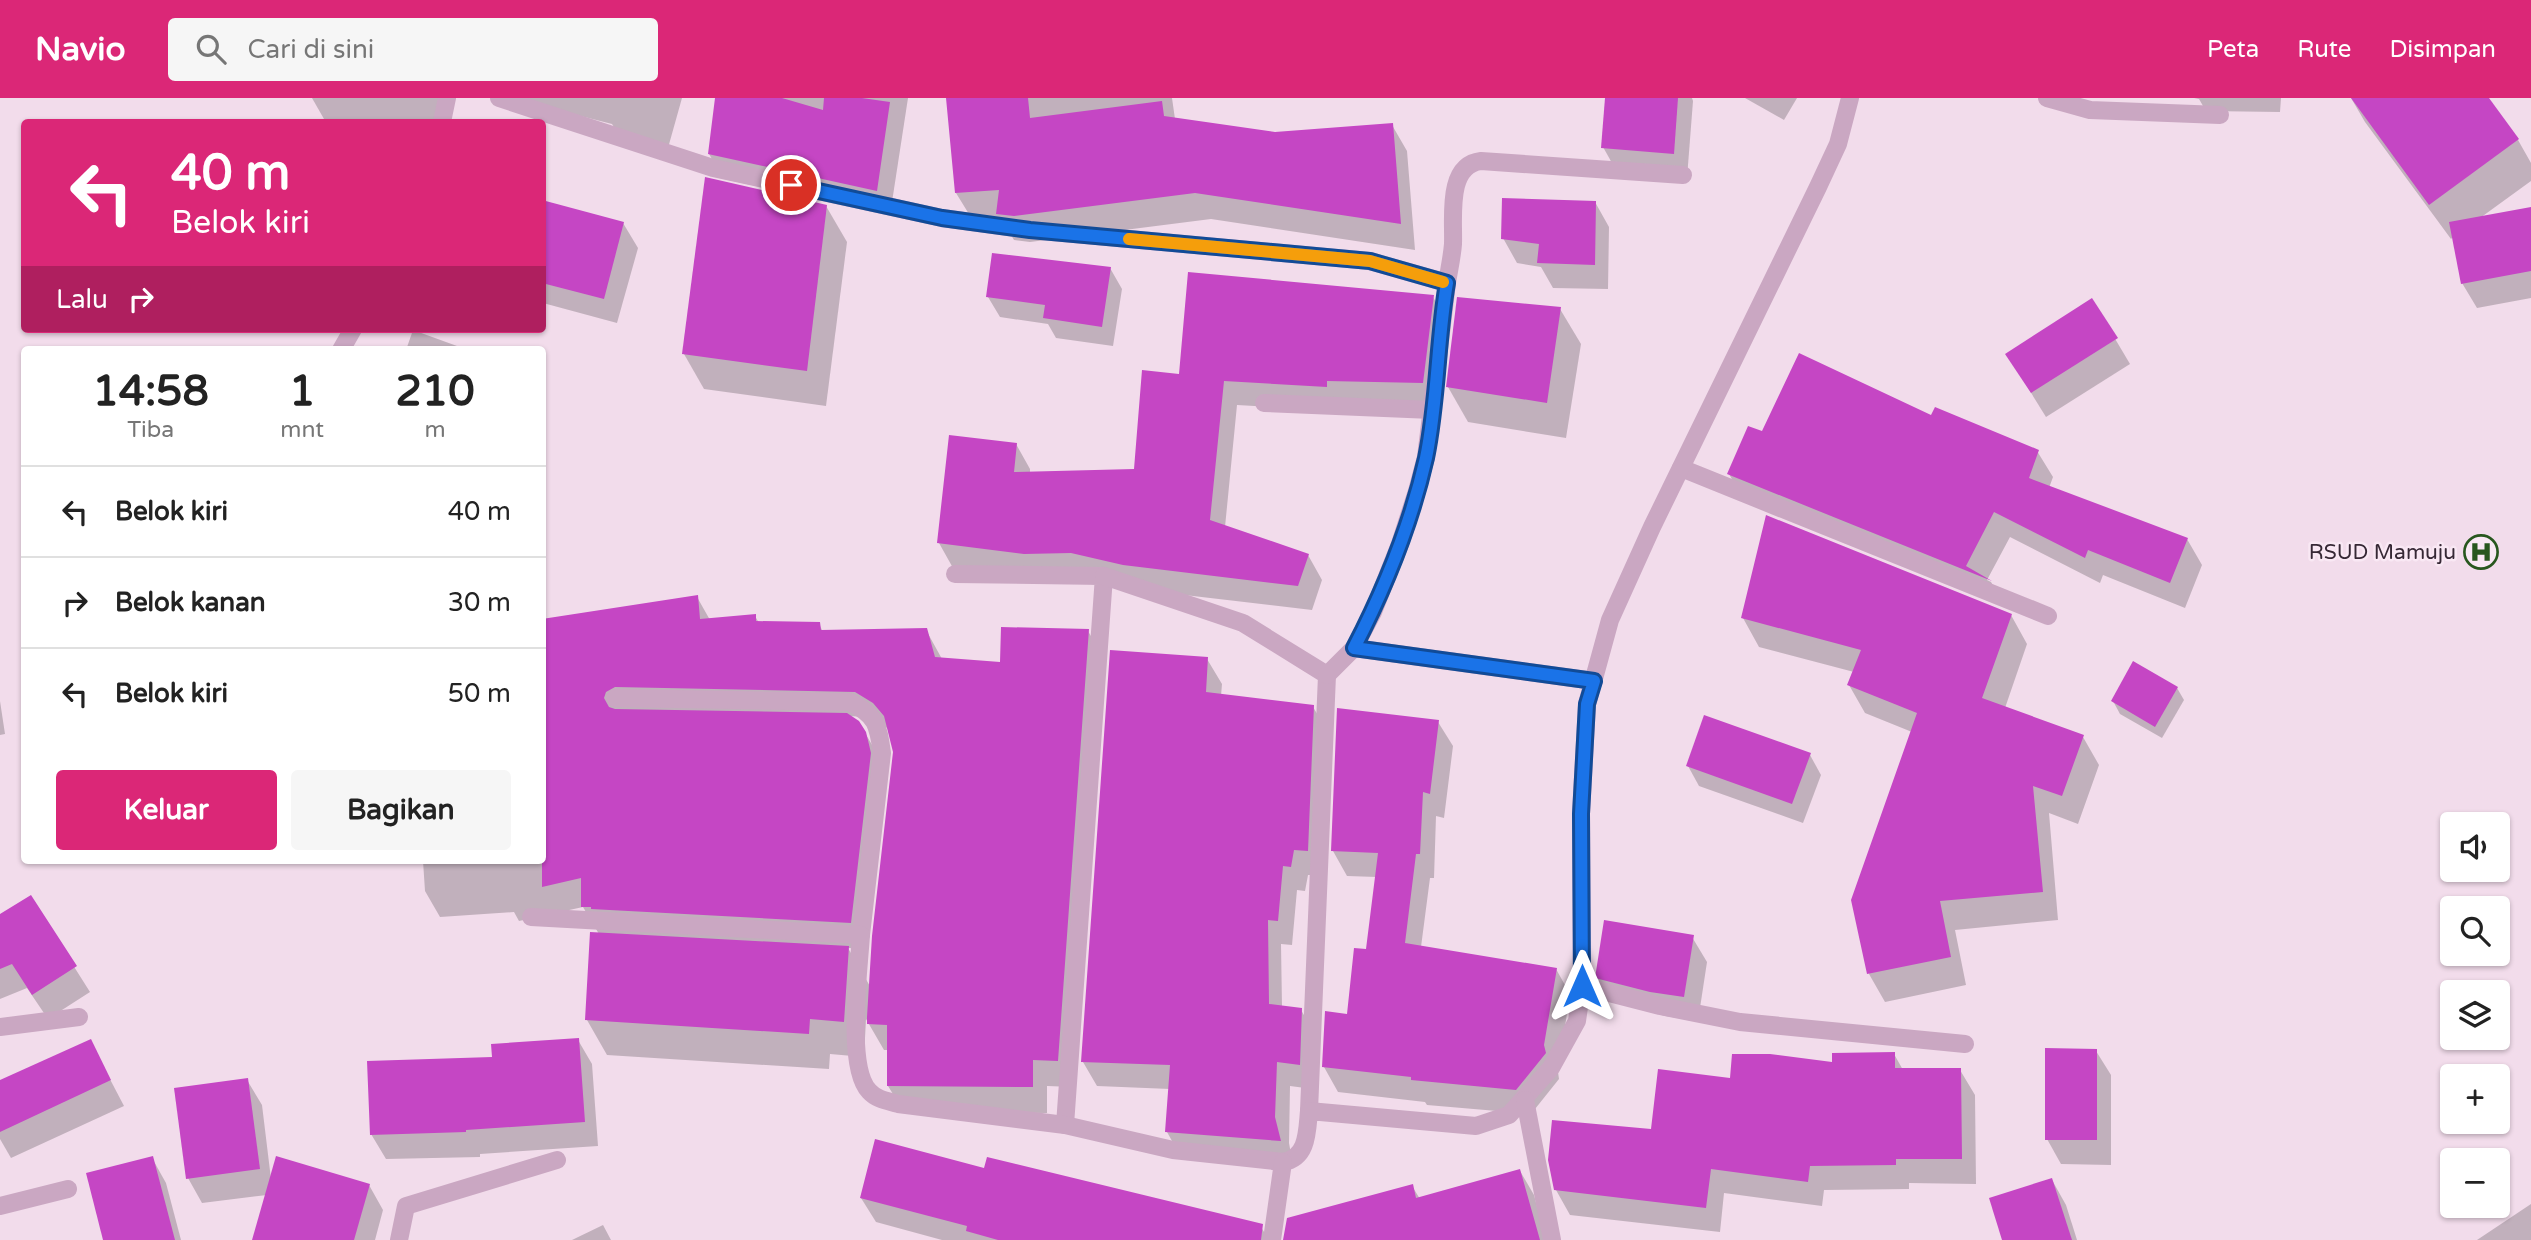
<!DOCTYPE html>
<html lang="id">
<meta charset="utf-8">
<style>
body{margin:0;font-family:"Varela Round",sans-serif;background:#f6f6f6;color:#222;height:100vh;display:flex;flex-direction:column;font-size:26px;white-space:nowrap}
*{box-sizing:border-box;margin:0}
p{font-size:23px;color:#767676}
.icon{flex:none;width:38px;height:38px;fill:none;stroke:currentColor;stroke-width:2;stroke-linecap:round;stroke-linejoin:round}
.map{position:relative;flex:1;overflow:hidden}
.side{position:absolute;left:21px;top:248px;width:525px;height:518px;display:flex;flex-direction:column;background:#fff;border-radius:7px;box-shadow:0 2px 5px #0004}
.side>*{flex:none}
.guide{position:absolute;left:21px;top:21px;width:525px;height:214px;border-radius:7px;box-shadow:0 2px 5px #0004;background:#db2777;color:#fff;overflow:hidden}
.controls{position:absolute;left:2440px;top:714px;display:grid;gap:14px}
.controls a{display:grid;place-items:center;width:70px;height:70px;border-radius:7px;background:#fff;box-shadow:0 2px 5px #0004;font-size:35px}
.pin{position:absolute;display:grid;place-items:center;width:60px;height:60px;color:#fff;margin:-30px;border:4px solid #fff;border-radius:50%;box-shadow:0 2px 7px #0007}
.me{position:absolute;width:77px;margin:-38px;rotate:0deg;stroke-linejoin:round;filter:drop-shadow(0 0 5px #0008)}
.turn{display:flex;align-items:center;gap:24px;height:147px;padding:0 35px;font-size:32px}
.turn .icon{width:91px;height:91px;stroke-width:2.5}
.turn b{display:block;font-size:49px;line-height:60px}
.then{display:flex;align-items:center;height:66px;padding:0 35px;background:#0003;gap:14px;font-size:26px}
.eta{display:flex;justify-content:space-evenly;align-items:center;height:119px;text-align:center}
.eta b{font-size:42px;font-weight:800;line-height:49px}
.cta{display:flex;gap:14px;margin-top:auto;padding:14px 35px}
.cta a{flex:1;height:80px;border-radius:7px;background:#db2777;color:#fff;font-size:28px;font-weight:800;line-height:80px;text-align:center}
.cta a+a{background:#f6f6f6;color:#222}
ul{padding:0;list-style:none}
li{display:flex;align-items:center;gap:21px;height:91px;padding:0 35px;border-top:2px solid #e0e0e0}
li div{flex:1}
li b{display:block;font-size:26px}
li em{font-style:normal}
header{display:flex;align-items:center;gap:42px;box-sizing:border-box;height:98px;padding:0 35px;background:#db2777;color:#fff}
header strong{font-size:33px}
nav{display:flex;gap:38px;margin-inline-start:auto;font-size:24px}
.search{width:490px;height:63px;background:#f6f6f6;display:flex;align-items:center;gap:18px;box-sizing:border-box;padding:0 24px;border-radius:7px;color:#767676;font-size:26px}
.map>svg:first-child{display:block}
</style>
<header>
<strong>Navio</strong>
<div class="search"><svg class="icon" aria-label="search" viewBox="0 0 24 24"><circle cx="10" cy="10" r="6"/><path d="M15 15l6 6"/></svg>Cari di sini</div>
<nav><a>Peta</a><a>Rute</a><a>Disimpan</a></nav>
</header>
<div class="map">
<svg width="2531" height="1142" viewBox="0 0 2531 1142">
<rect width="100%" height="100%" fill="#f2dceb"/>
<g fill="#0003" fill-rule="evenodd">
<path d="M 312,0 L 443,0 L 440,24 L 346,24 L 324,21 Z"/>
<path d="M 510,0 L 682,0 L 668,50 L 618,35 L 612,26 Z"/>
<path d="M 717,0 L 908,0 L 890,117 L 724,81 L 709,56 Z"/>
<path d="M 948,0 L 1172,0 L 1175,21 L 1275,35 L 1392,27 L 1407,53 L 1415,152 L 1211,121 L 1030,144 L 1014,142 L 1000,119 L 972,121 L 956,95 Z"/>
<path d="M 1607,0 L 1692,0 L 1693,3 L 1687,80 L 1617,74 L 1603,49 Z"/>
<path d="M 1745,0 L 1797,0 L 1784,22 Z"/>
<path d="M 2194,0 L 2281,0 L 2280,14 L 2206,13 L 2199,1 Z"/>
<path d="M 2351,0 L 2487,0 L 2518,42 L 2531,65 L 2531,83 L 2480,120 L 2531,110 L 2531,200 L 2477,210 L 2462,185 L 2453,139 L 2451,141 L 2365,24 Z"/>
<path d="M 1595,104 L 1609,129 L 1608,191 L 1553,190 L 1541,169 L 1517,165 L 1503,140 Z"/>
<path d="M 826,108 L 847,144 L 826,308 L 704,291 L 684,256 Z"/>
<path d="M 623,125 L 638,150 L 617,225 L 543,205 L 542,128 Z"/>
<path d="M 1110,170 L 1122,191 L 1113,248 L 1056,240 L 1048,226 L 1000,219 L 988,199 Z"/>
<path d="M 1433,199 L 1447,224 L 1437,310 L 1341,313 L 1237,307 L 1225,429 L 1308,457 L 1322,482 L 1312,512 L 953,470 L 939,445 L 1016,346 L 1030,371 L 1030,376 L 1136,373 L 1180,278 Z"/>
<path d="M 2092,202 L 2130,266 L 2046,319 L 2007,256 Z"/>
<path d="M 1560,211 L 1581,246 L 1566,340 L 1468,324 L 1448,289 Z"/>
<path d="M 413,232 L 468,252 L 406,252 Z"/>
<path d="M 1932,319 L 2037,353 L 2053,379 L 2049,390 L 2187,441 L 2202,467 L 2185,510 L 2103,477 L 2100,485 L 2010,439 L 1987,482 L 1991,484 L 2004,507 L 1744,402 L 1729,376 L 1763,336 Z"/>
<path d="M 697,499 L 710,522 L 755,518 L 759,525 L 819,526 L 823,534 L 926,532 L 942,561 L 1002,566 L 1088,533 L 1103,559 L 1073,989 L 1047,988 L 1047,1015 L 904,1014 L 888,988 L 889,952 L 884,952 L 866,921 L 864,959 L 830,956 L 829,971 L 607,957 L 587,922 L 599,836 L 583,809 L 519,823 L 514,814 L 440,819 L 425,793 L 423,763 L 542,763 L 542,566 ZM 848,618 L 867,619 L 889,631 L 895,656 L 871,890 L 848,850 L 865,851 L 881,662 L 865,635 Z"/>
<path d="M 2011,517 L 2027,546 L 2005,610 L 2083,639 L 2099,667 L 2078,726 L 2049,715 L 2058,822 L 1955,832 L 1966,887 L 1885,904 L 1869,876 L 1912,634 L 1865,615 L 1849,587 L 1854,574 L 1759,549 L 1743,520 Z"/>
<path d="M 1207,561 L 1222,586 L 1221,598 L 1313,609 L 1328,634 L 1322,777 L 1308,777 L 1305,793 L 1297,792 L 1292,847 L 1281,846 L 1282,909 L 1301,912 L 1315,936 L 1313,991 L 1290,988 L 1289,1045 L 1293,1067 L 1181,1059 L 1167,1034 L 1170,991 L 1097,988 L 1083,964 Z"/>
<path d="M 2177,590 L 2184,602 L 2162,640 L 2120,616 L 2113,603 Z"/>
<path d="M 0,603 L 5,636 L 0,637 Z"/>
<path d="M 1438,624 L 1453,648 L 1444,720 L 1436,718 L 1434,780 L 1430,780 L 1421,849 L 1556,871 L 1570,896 L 1558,974 L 1559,981 L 1531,1016 L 1427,1007 L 1425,1004 L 1338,994 L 1324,969 L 1349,918 L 1367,853 L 1377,779 L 1347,778 L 1333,753 Z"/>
<path d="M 1810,657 L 1821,677 L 1803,725 L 1699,688 L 1688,668 Z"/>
<path d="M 30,799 L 90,894 L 48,921 L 27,890 L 0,901 L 0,818 Z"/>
<path d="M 1692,839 L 1707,864 L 1698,923 L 1665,918 L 1612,904 L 1597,879 Z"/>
<path d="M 578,942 L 592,966 L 598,1048 L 480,1056 L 480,1059 L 386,1061 L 371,1036 L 494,961 Z"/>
<path d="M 90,943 L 124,1008 L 11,1060 L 0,1041 L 0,984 Z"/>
<path d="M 2096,953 L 2111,977 L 2111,1067 L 2061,1066 L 2047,1041 Z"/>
<path d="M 1894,956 L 1903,972 L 1960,972 L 1975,997 L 1976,1086 L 1909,1085 L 1909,1091 L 1824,1092 L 1822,1108 L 1724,1095 L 1720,1134 L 1570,1117 L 1556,1092 L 1731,982 Z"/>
<path d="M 247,982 L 262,1007 L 271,1081 L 369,1087 L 383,1112 L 375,1142 L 254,1142 L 267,1097 L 202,1105 L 188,1080 Z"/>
<path d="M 152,1060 L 166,1085 L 181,1142 L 104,1142 Z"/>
<path d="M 985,1073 L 1261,1129 L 1269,1142 L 942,1142 L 876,1124 L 861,1100 Z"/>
<path d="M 1520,1073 L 1534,1097 L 1546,1142 L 1316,1142 L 1412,1088 L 1420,1101 Z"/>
<path d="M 2052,1082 L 2066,1107 L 2077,1142 L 2004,1142 Z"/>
<path d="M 2531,1106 L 2531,1142 L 2477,1142 Z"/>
<path d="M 603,1127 L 611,1142 L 572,1142 Z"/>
</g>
<g fill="#c546c4">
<path d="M 715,0 L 782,0 L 823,12 L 824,0 L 862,0 L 890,4 L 877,93 L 708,56 Z"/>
<path d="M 946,0 L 1028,0 L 1030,20 L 1162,3 L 1164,18 L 1275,34 L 1393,25 L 1401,126 L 1195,95 L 1014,118 L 996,116 L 999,92 L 955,95 Z"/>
<path d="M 1605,0 L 1678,0 L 1674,56 L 1601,50 Z"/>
<path d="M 2351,0 L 2489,0 L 2519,41 L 2429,107 Z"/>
<path d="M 705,79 L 827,107 L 807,273 L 682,256 Z"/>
<path d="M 1502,100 L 1596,103 L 1595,167 L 1537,165 L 1539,146 L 1501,141 Z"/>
<path d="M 542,102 L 624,124 L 604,201 L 542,185 Z"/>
<path d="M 2531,109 L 2531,173 L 2461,186 L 2449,124 Z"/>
<path d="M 992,155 L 1111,169 L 1102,229 L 1043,220 L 1045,207 L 986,199 Z"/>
<path d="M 1188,174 L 1434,197 L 1423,285 L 1327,283 L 1327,289 L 1224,283 L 1210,422 L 1309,456 L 1298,488 L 1123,467 L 1071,455 L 1024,456 L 937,445 L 949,337 L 1017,345 L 1014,374 L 1134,371 L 1142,272 L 1179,276 Z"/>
<path d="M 1457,199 L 1561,209 L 1547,305 L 1446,289 Z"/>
<path d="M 2092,200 L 2118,240 L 2031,295 L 2005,256 Z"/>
<path d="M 1799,255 L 1931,317 L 1935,309 L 2039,352 L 2029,380 L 2188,440 L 2170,485 L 2088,452 L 2085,460 L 1994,414 L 1966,468 L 1992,483 L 1727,376 L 1748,328 L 1762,333 Z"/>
<path d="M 1766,417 L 2012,516 L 1982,600 L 2084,637 L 2062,698 L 2033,688 L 2043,794 L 1940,803 L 1951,859 L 1867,876 L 1851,802 L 1917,615 L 1847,587 L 1861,552 L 1741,520 Z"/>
<path d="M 698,497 L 700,521 L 756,516 L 756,523 L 820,524 L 821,532 L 927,530 L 935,559 L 1000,564 L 1001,529 L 1089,531 L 1058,963 L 1033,962 L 1033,989 L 887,988 L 887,927 L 867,926 L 867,919 L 872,838 L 893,654 L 884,618 L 873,605 L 855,594 L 615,589 L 606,594 L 604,600 L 609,609 L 615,611 L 847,615 L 859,623 L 866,634 L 871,655 L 851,825 L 591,811 L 591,809 L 581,809 L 581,780 L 542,789 L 542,521 Z"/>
<path d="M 1110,552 L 1208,559 L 1206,594 L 1314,607 L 1308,753 L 1294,752 L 1291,769 L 1283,768 L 1278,823 L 1268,822 L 1269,906 L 1302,910 L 1300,967 L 1277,964 L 1275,1019 L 1281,1043 L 1165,1034 L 1170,967 L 1081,964 Z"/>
<path d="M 2133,563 L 2178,589 L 2155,629 L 2111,603 Z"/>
<path d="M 1337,610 L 1439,622 L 1430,696 L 1423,694 L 1420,756 L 1416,756 L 1405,845 L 1557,870 L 1544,947 L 1546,955 L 1516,992 L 1411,982 L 1411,979 L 1322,969 L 1325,913 L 1347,916 L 1354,850 L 1366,851 L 1378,755 L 1331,753 Z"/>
<path d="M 1704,617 L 1811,655 L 1792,706 L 1686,668 Z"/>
<path d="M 31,797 L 77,868 L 32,897 L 12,866 L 0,871 L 0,816 Z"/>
<path d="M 1604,822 L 1694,837 L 1684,899 L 1650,894 L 1595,880 Z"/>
<path d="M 590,834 L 849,848 L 844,924 L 810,921 L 809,936 L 585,922 Z"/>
<path d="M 579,940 L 585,1024 L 466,1032 L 466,1034 L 370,1037 L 367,963 L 492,959 L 491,946 Z"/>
<path d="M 91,941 L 111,982 L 0,1034 L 0,982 Z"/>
<path d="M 2045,950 L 2097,951 L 2097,1042 L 2045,1042 Z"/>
<path d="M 1895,954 L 1895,970 L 1961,970 L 1962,1061 L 1896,1061 L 1896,1067 L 1810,1068 L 1808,1084 L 1711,1071 L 1706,1110 L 1554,1092 L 1548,1062 L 1552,1022 L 1651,1031 L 1658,971 L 1730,980 L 1732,956 L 1770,956 L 1832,964 L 1832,955 Z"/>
<path d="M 248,980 L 260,1071 L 186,1081 L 174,990 Z"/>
<path d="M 875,1041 L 984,1070 L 987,1059 L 1263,1126 L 1261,1142 L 998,1142 L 966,1133 L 967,1128 L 860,1100 Z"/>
<path d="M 153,1058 L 175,1142 L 103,1142 L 86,1075 Z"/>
<path d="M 276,1058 L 370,1086 L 354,1142 L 252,1142 Z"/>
<path d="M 1520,1071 L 1540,1142 L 1283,1142 L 1287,1120 L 1413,1086 L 1416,1100 Z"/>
<path d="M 2052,1080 L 2072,1142 L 2002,1142 L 1989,1100 Z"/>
</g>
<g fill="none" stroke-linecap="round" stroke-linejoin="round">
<g stroke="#caa7c2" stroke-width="18">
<path d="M 499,0 L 713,70 L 942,120 L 1030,132 L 1370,163 L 1447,185 C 1449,172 1452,159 1453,146 C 1454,120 1446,67 1481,63 L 1683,77"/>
<path d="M 2047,0 L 2090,12 L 2220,17"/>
<path d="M 442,24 L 447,0"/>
<path d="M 341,252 L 353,231"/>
<path d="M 1264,305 L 1432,312"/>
<path d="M 1681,370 L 2048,518"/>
<path d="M 955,476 L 1104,478 L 1065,1027"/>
<path d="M 1104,478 L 1243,525 L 1327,577 L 1309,1013"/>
<path d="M 1354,550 L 1594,583"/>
<path d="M 1327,577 L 1354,550 L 1373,514 L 1400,446 L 1417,393 L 1426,359 L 1447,185"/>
<path d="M 615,600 L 850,604 C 877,618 878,627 882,655 L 861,837"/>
<path d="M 531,819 L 861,837 C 859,871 846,969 869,993 C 877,1002 888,1003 898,1006 L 1065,1027 L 1173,1052 L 1283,1064 C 1308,1060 1307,1033 1309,1013 L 1476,1028 L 1509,1017 L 1551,970 L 1577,923 L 1582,888 L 1581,716 L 1587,606 L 1610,522 L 1652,429 L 1818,89 L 1838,46 L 1850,0"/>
<path d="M 1582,888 L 1660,908 L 1740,924 L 1965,946"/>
<path d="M 0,929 L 79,919"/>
<path d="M 1525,1002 L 1552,1142"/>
<path d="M 0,1108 L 68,1091"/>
<path d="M 399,1142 L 406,1108 L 557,1062"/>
<path d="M 1272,1142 L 1283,1064"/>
</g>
</g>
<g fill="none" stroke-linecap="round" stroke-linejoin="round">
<g stroke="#114b97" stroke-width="18">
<path id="route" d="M 791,87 L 942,120 L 1030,132 L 1370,163 L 1447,185 C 1437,243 1438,303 1426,360 C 1411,426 1385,490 1354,550 L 1594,583 L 1587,606 L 1581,716 L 1582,888"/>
</g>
<use href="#route" stroke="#1a73e8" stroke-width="12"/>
<path stroke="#f59e0b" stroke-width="12" d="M 1129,141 L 1370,163 L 1443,184"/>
</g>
<defs>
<g id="hospital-ring" transform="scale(1.75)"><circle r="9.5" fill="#f9e8f4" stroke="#28571e" stroke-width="1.5"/><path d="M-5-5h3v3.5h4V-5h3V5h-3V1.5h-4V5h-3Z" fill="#28571e"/></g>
</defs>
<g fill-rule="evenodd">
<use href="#hospital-ring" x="2481" y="454"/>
</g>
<g text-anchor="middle" stroke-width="5" stroke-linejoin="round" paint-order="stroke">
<g font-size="21" fill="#362835" stroke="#f9e8f4" text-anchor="end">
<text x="2456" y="461">RSUD Mamuju</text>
</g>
</g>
</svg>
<div class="controls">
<a><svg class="icon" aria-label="sound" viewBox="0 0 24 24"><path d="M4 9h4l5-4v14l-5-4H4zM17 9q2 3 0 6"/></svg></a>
<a><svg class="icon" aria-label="search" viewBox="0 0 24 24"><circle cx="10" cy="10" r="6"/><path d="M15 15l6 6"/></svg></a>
<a><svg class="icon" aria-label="layers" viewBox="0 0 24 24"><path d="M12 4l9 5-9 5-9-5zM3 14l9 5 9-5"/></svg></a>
<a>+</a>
<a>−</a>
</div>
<div class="pin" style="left:791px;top:87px;background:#d93025"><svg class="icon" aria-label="arrive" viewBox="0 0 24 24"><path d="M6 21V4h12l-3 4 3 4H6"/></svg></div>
<svg class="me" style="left:1582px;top:888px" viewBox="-20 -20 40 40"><path d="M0-17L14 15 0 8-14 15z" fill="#1a73e8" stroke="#fff" stroke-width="4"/></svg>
<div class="guide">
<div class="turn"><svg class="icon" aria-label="left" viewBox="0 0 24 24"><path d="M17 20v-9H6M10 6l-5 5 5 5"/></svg><div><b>40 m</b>Belok kiri</div></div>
<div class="then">Lalu<svg class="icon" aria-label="right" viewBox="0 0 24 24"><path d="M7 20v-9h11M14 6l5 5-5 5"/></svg></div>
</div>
<section class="side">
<div class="eta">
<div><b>14:58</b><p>Tiba</p></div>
<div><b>1</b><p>mnt</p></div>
<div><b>210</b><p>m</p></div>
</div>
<ul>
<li><svg class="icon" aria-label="left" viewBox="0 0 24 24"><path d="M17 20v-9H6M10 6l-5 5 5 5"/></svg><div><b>Belok kiri</b></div><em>40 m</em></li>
<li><svg class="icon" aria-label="right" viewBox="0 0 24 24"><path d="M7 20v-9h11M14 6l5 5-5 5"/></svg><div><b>Belok kanan</b></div><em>30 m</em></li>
<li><svg class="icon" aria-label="left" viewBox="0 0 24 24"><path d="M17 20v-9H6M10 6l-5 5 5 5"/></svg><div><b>Belok kiri</b></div><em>50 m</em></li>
</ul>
<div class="cta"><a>Keluar</a><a>Bagikan</a></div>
</section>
</div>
